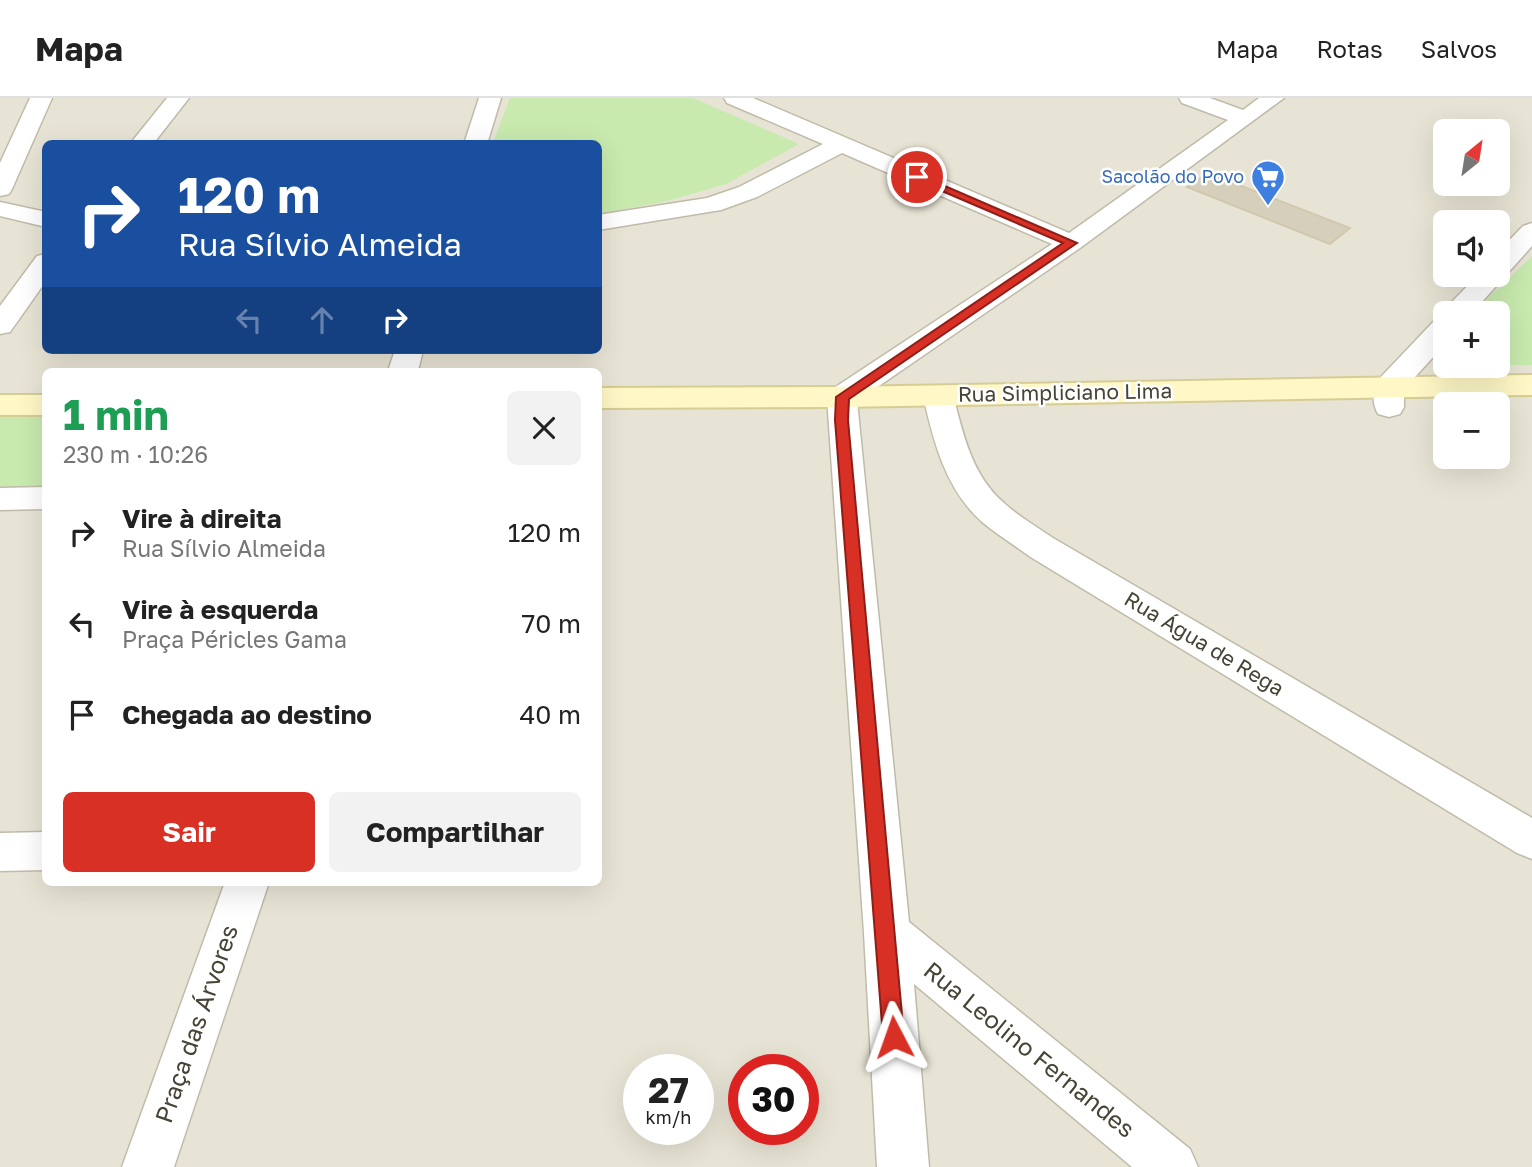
<!DOCTYPE html>
<html lang="pt">
<meta charset="utf-8">
<style>
body{margin:0;font-family:"Golos Text",sans-serif;background:#f2f2f2;color:#222;height:100vh;display:flex;flex-direction:column;font-size:26px;white-space:nowrap}
*{box-sizing:border-box;margin:0}
p{font-size:23px;color:#767676}
.icon{flex:none;width:38px;height:38px;fill:none;stroke:currentColor;stroke-width:2;stroke-linecap:round;stroke-linejoin:round}
.map{position:relative;flex:1;overflow:hidden}
.side{position:absolute;left:42px;top:270px;width:560px;height:518px;display:flex;flex-direction:column;background:#fff;border-radius:10px;box-shadow:0 7px 28px #0002}
.side>*{flex:none}
.hud{position:absolute;left:42px;top:42px;width:560px;height:214px;border-radius:10px;box-shadow:0 7px 28px #0002;background:#1a4fa0;color:#fff;overflow:hidden}
.needle{width:46px;rotate:30deg}
.tools{position:absolute;left:1433px;top:21px;display:grid;gap:14px}
.tools a{display:grid;place-items:center;width:77px;height:77px;border-radius:10px;background:#fff;box-shadow:0 7px 28px #0002;font-size:35px}
.speed{position:absolute;left:623px;top:956px;display:flex;gap:14px;font-size:35px;font-weight:700;text-align:center}
.speed>*{display:grid;place-content:center;width:91px;height:91px;border-radius:50%;background:#fff;box-shadow:0 7px 28px #0002;line-height:1}
.speed small{font-size:18px;font-weight:400}
.speed .limit{border:10px solid #d22;background:#fff;color:#111}
.pin{position:absolute;display:grid;place-items:center;width:60px;height:60px;color:#fff;margin:-30px;border:4px solid #fff;border-radius:50%;box-shadow:0 2px 7px #0007}
.me{position:absolute;width:77px;margin:-38px;rotate:356deg;stroke-linejoin:round;filter:drop-shadow(0 0 5px #0008)}
.turn{display:flex;align-items:center;gap:24px;height:147px;padding:0 21px;font-size:32px}
.turn .icon{width:91px;height:91px;stroke-width:2.5}
.turn b{display:block;font-size:49px;line-height:60px}
.lanes{display:flex;align-items:center;height:66px;padding:0 21px;background:#0003;justify-content:center;gap:35px;direction:ltr}
.lanes .off{opacity:.35}
.round{display:grid;place-items:center;flex:none;width:74px;height:74px;border-radius:10px;background:#f2f2f2}
.headline{display:flex;align-items:center;justify-content:space-between;height:119px;padding:0 21px}
h1{font-size:42px;font-weight:700;line-height:52px;color:#1e9e55}
.primary-button{display:flex;gap:14px;margin-top:auto;padding:14px 21px}
.primary-button a{flex:1;height:80px;border-radius:10px;background:#d93025;color:#fff;font-size:28px;font-weight:700;line-height:80px;text-align:center}
.primary-button a+a{background:#f2f2f2;color:#222}
ul{padding:0;list-style:none}
li{display:flex;align-items:center;gap:21px;height:91px;padding:0 21px}
li div{flex:1}
li b{display:block;font-size:26px}
li em{font-style:normal}
header{display:flex;align-items:center;gap:42px;box-sizing:border-box;height:98px;padding:0 35px;background:#fff;border-bottom:2px solid #e0e0e0}
header strong{font-size:33px}
nav{display:flex;gap:38px;margin-inline-start:auto;font-size:24px}
.map>svg:first-child{display:block}
</style>
<header>
<strong>Mapa</strong>
<nav><a>Mapa</a><a>Rotas</a><a>Salvos</a></nav>
</header>
<div class="map">
<svg width="1532" height="1069" viewBox="0 0 1532 1069">
<rect width="100%" height="100%" fill="#f4f2e7"/>
<path fill="#e8e4d5" fill-rule="evenodd" d="M 0,0 L 1532,0 L 1532,1069 L 0,1069 ZM 1446,33 L 1498,33 L 1498,86 L 1446,86 ZM 46,46 L 598,46 L 598,252 L 46,252 ZM 1446,124 L 1498,124 L 1498,177 L 1446,177 ZM 1446,215 L 1498,215 L 1498,268 L 1446,268 ZM 46,273 L 598,273 L 598,784 L 46,784 ZM 1446,306 L 1498,306 L 1498,359 L 1446,359 ZM 639,971 L 698,971 L 698,1031 L 639,1031 ZM 744,971 L 803,971 L 803,1031 L 744,1031 Z"/>
<g fill="#c8eaae">
<path d="M 510,0 L 693,0 L 799,46 L 726,86 L 667,103 L 599,116 L 598,46 L 493,45 Z"/>
<path d="M 1532,158 L 1532,267 L 1498,267 L 1498,215 L 1473,215 Z"/>
<path d="M 0,307 L 45,307 L 45,399 L 0,400 Z"/>
</g>
<path fill="#d6cfbc" stroke="#d1c8ae" stroke-width="2" d="M 1208,75 L 1350,130 L 1330,146 L 1187,89 Z"/>
<g fill="none" stroke-linecap="round" stroke-linejoin="round">
<g stroke="#c0bba9" stroke-width="3">
<g id="street">
<path d="M 30,0 L 52,0 L 12,91 L 9,96 L 0,98 L 0,65 Z"/>
<path d="M 167,0 L 189,0 L 153,46 L 130,46 Z"/>
<path d="M 479,0 L 501,0 L 487,46 L 464,46 Z"/>
<path d="M 724,0 L 753,0 L 1069,135 L 1228,22 L 1182,5 L 1179,0 L 1210,0 L 1243,12 L 1259,0 L 1284,0 L 1080,150 L 857,303 L 909,824 L 1190,1051 L 1198,1069 L 1132,1069 L 914,886 L 929,1069 L 877,1069 L 864,835 L 827,299 L 831,292 L 1052,146 L 842,55 L 757,99 L 721,112 L 598,132 L 598,117 L 707,100 L 739,89 L 823,46 L 727,5 Z"/>
<path d="M 0,104 L 46,114 L 46,129 L 0,118 Z"/>
<path d="M 1532,125 L 1532,148 L 1472,215 L 1446,215 L 1446,218 L 1443,215 L 1447,209 L 1478,177 L 1498,177 L 1498,154 L 1523,128 Z"/>
<path d="M 46,156 L 46,183 L 10,234 L 0,236 L 0,208 L 37,158 Z"/>
<path d="M 1446,219 L 1446,245 L 1404,291 L 1404,309 L 1400,316 L 1389,319 L 1378,316 C 1372,306 1372,292 1378,282 L 1436,221 Z"/>
<path d="M 395,252 L 423,252 L 418,273 L 388,273 Z"/>
<path d="M 938,288 L 949,290 L 953,297 C 963,336 972,378 1004,405 C 1019,419 1037,429 1053,440 L 1532,720 L 1532,761 L 1517,755 L 1029,458 C 1013,446 996,436 981,423 C 945,390 933,342 923,297 L 927,290 Z"/>
<path d="M 46,389 L 46,411 L 0,412 L 0,390 Z"/>
<path d="M 46,734 L 46,772 L 0,773 L 0,735 Z"/>
<path d="M 225,784 L 269,784 L 174,1069 L 122,1069 Z"/>
</g>
</g>
<g stroke="#d6cd95" stroke-width="4">
<g id="secondary">
<path d="M 1532,277 L 1532,297 L 842,309 L 598,310 L 598,290 L 842,289 Z"/>
<rect x="0" y="297" width="46" height="20"/>
</g>
</g>
<use href="#street" fill="#fff" fill-rule="evenodd"/>
<use href="#secondary" fill="#fff8c6" fill-rule="evenodd"/>
</g>
<path fill="#d93025" stroke="#8d1f18" stroke-width="2" d="M 917,76 L 1077,145 L 849,301 L 848,322 L 904,939 L 901,946 L 894,949 L 887,946 L 883,939 L 835,322 L 836,299 L 1063,145 L 914,81 L 914,77 Z"/>
<defs>
<g id="supermarket-pin" transform="scale(1.75)"><path d="M0 17L-7.5 6A9.5 9.5 0 1 1 7.5 6Z" fill="#3f7fe0" stroke="#fff"/><path d="M-6-5.5h2.5l.6 2H6L4.5 2H-2.5L-4.4-4H-6ZM-1.5 3.2a1.3 1.3 0 1 0 .1 0ZM3 3.2a1.3 1.3 0 1 0 .1 0Z" fill="#fff"/></g>
</defs>
<g fill-rule="evenodd">
<use href="#supermarket-pin" x="1268" y="79"/>
</g>
<g text-anchor="middle" stroke-width="5" stroke-linejoin="round" paint-order="stroke">
<g font-size="18" fill="#366cbe" stroke="#fff" text-anchor="end">
<text x="1244" y="85">Sacolão do Povo</text>
</g>
<g font-size="21" fill="#474335" stroke="#fff">
<text transform="translate(1065 295) rotate(-1)" y="7">Rua Simpliciano Lima</text>
<text transform="translate(1204 546) rotate(31)" y="7">Rua Água de Rega</text>
</g>
<g font-size="24" fill="#474335" stroke="#fff">
<text transform="translate(197 926) rotate(-71)" y="8">Praça das Árvores</text>
<text transform="translate(1029 952) rotate(39)" y="8">Rua Leolino Fernandes</text>
</g>
</g>
</svg>
<div class="tools">
<a><svg class="needle" viewBox="-14 -14 28 28"><path d="M0-13l5 13h-10z" fill="#e53935"/><path d="M0 13l5-13h-10z" fill="#767676"/></svg></a>
<a><svg class="icon" aria-label="sound" viewBox="0 0 24 24"><path d="M4 9h4l5-4v14l-5-4H4zM17 9q2 3 0 6"/></svg></a>
<a>+</a>
<a>−</a>
</div>
<div class="speed"><div>27<small>km/h</small></div><div class="limit">30</div></div>
<div class="pin" style="left:917px;top:79px;background:#d93025"><svg class="icon" aria-label="arrive" viewBox="0 0 24 24"><path d="M6 21V4h12l-3 4 3 4H6"/></svg></div>
<svg class="me" style="left:894px;top:939px" viewBox="-20 -20 40 40"><path d="M0-17L14 15 0 8-14 15z" fill="#d93025" stroke="#fff" stroke-width="4"/></svg>
<div class="hud">
<div class="turn"><svg class="icon" aria-label="right" viewBox="0 0 24 24"><path d="M7 20v-9h11M14 6l5 5-5 5"/></svg><div><b>120 m</b>Rua Sílvio Almeida</div></div>
<div class="lanes"><svg class="icon off" aria-label="left" viewBox="0 0 24 24"><path d="M17 20v-9H6M10 6l-5 5 5 5"/></svg><svg class="icon off" aria-label="ahead" viewBox="0 0 24 24"><path d="M12 20V5M6 11l6-6 6 6"/></svg><svg class="icon" aria-label="right" viewBox="0 0 24 24"><path d="M7 20v-9h11M14 6l5 5-5 5"/></svg></div>
</div>
<section class="side">
<div class="headline"><div><h1>1 min</h1><p>230 m · 10:26</p></div><a class="round"><svg class="icon" aria-label="close" viewBox="0 0 24 24"><path d="M6 6l12 12M18 6L6 18"/></svg></a></div>
<ul>
<li><svg class="icon" aria-label="right" viewBox="0 0 24 24"><path d="M7 20v-9h11M14 6l5 5-5 5"/></svg><div><b>Vire à direita</b><p>Rua Sílvio Almeida</p></div><em>120 m</em></li>
<li><svg class="icon" aria-label="left" viewBox="0 0 24 24"><path d="M17 20v-9H6M10 6l-5 5 5 5"/></svg><div><b>Vire à esquerda</b><p>Praça Péricles Gama</p></div><em>70 m</em></li>
<li><svg class="icon" aria-label="arrive" viewBox="0 0 24 24"><path d="M6 21V4h12l-3 4 3 4H6"/></svg><div><b>Chegada ao destino</b></div><em>40 m</em></li>
</ul>
<div class="primary-button"><a>Sair</a><a>Compartilhar</a></div>
</section>
</div>
